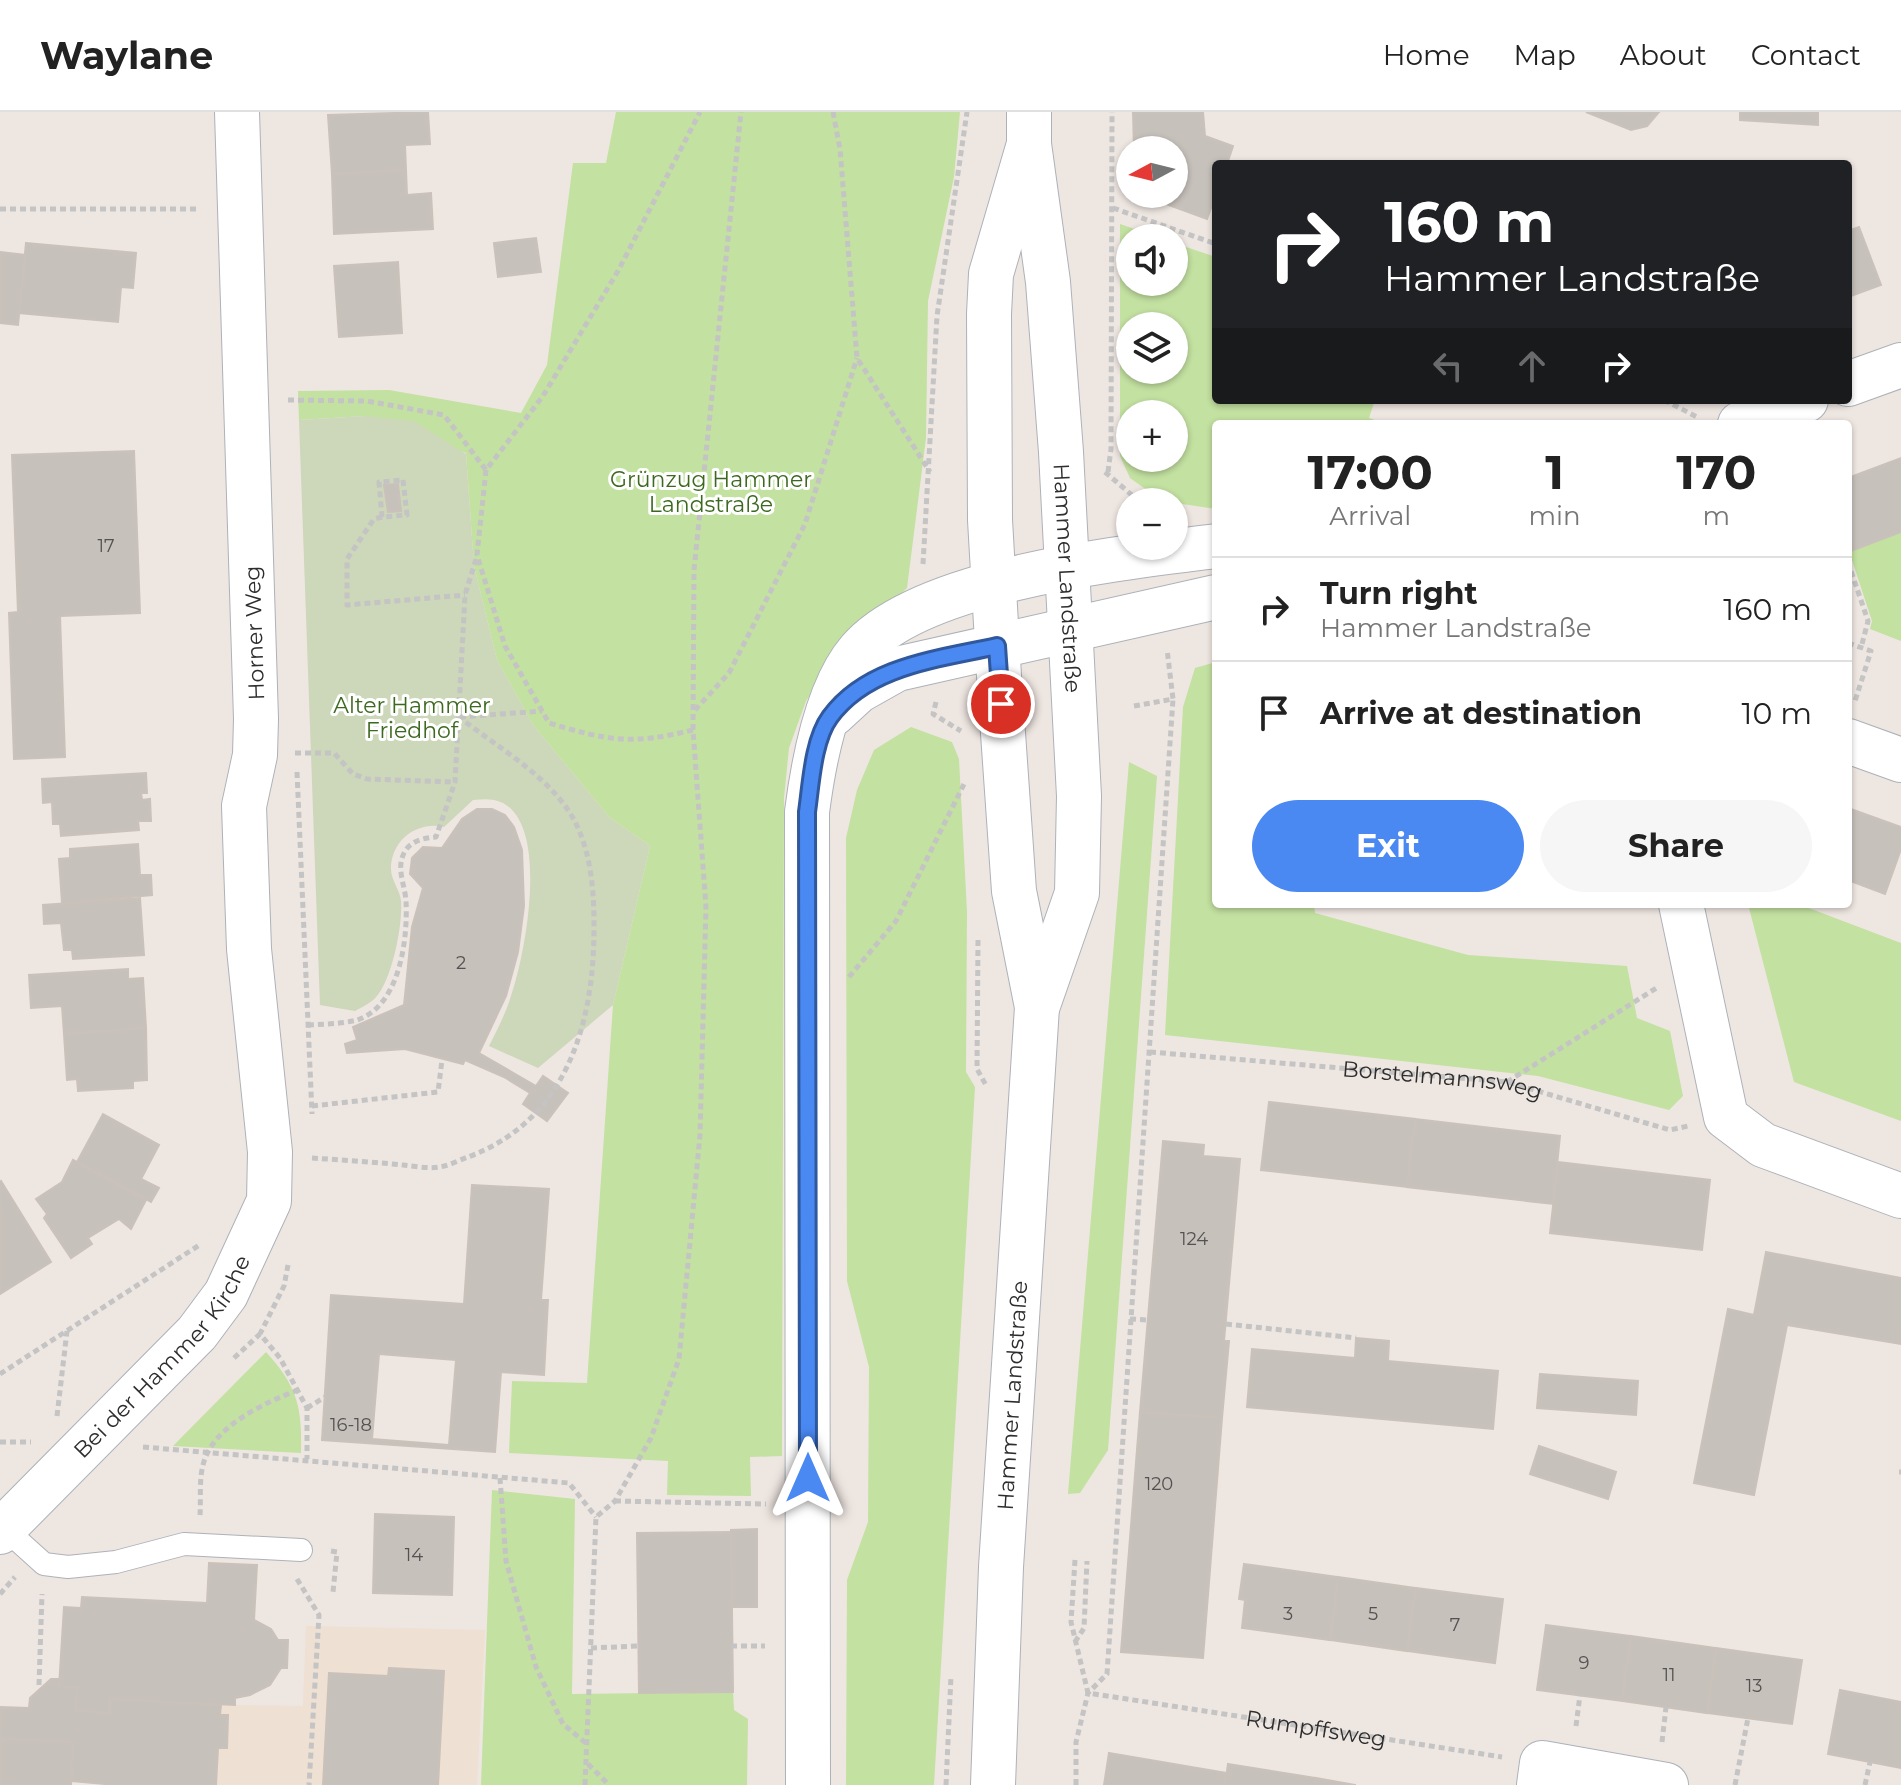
<!DOCTYPE html>
<meta charset="utf-8">
<style>
body{margin:0;font-family:Montserrat,sans-serif;background:#f6f6f6;color:#222;height:100vh;display:flex;flex-direction:column;font-size:30px;white-space:nowrap}
*{box-sizing:border-box;margin:0}
p{font-size:26px;color:#767676}
.icon{flex:none;width:44px;height:44px;fill:none;stroke:currentColor;stroke-width:2;stroke-linecap:round;stroke-linejoin:round}
.map{position:relative;flex:1;overflow:hidden}
.details{position:absolute;left:1212px;top:308px;width:640px;height:488px;display:flex;flex-direction:column;background:#fff;border-radius:8px;box-shadow:0 2px 6px #0004}
.details>*{flex:none}
.hud{position:absolute;left:1212px;top:48px;width:640px;height:244px;border-radius:8px;box-shadow:0 2px 6px #0004;background:#202124;color:#fff;overflow:hidden}
.needle{width:52px;rotate:263deg}
.buttons{position:absolute;left:1116px;top:24px;display:grid;gap:16px}
.buttons a{display:grid;place-items:center;width:72px;height:72px;border-radius:50%;background:#fff;box-shadow:0 2px 6px #0004;font-size:40px}
.pin{position:absolute;display:grid;place-items:center;width:68px;height:68px;color:#fff;margin:-34px;border:4px solid #fff;border-radius:50%;box-shadow:0 2px 8px #0007}
.me{position:absolute;width:88px;margin:-44px;rotate:0deg;stroke-linejoin:round;filter:drop-shadow(0 0 6px #0008)}
.turn{display:flex;align-items:center;gap:28px;height:168px;padding:0 40px;font-size:36px}
.turn .icon{width:104px;height:104px;stroke-width:2.5}
.turn b{display:block;font-size:56px;line-height:68px}
.lanes{display:flex;align-items:center;height:76px;padding:0 40px;background:#0003;justify-content:center;gap:40px;direction:ltr}
.lanes .off{opacity:.35}
.eta{display:flex;justify-content:space-evenly;align-items:center;height:136px;text-align:center}
.eta b{font-size:48px;font-weight:700;line-height:56px}
.cta{display:flex;gap:16px;margin-top:auto;padding:16px 40px}
.cta a{flex:1;height:92px;border-radius:48px;background:#4a88f2;color:#fff;font-size:32px;font-weight:700;line-height:92px;text-align:center}
.cta a+a{background:#f6f6f6;color:#222}
ul{padding:0;list-style:none}
li{display:flex;align-items:center;gap:24px;height:104px;padding:0 40px;border-top:2px solid #e0e0e0}
li div{flex:1}
li b{display:block;font-size:30px}
li em{font-style:normal}
header{display:flex;align-items:center;gap:48px;box-sizing:border-box;height:112px;padding:0 40px;background:#fff;border-bottom:2px solid #e0e0e0}
header strong{font-size:38px}
nav{display:flex;gap:44px;margin-inline-start:auto;font-size:28px}
.map>svg:first-child{display:block}
</style>
<header>
<strong>Waylane</strong>
<nav><a>Home</a><a>Map</a><a>About</a><a>Contact</a></nav>
</header>
<div class="map">
<svg width="1901" height="1673" viewBox="0 0 1901 1673">
<rect width="100%" height="100%" fill="#eee6e1"/>
<path fill="#eee0d2" d="M 306,1514 L 485,1518 L 477,1673 L 216,1673 L 218,1636 L 227,1636 L 227,1603 L 220,1603 L 221,1593 L 303,1594 Z"/>
<g fill="#c3e1a1" fill-rule="evenodd">
<path d="M 616,0 L 960,0 L 954,65 L 928,189 L 926,326 L 907,476 L 838,542 L 806,589 L 789,636 L 784,686 L 782,1344 L 750,1345 L 751,1384 L 667,1383 L 668,1349 L 509,1341 L 512,1269 L 587,1271 L 613,893 L 650,734 L 609,705 L 533,613 L 497,548 L 474,454 L 466,341 L 365,304 L 299,308 L 298,279 L 389,278 L 521,301 L 547,253 L 573,51 L 606,51 Z"/>
<path d="M 1120,112 L 1161,126 L 1130,126 L 1130,170 L 1174,170 L 1174,131 L 1216,145 L 1216,288 L 1375,288 L 1369,306 L 1386,312 L 1216,312 L 1216,397 L 1162,389 L 1130,366 L 1120,344 ZM 1130,214 L 1174,214 L 1174,258 L 1130,258 ZM 1130,302 L 1174,302 L 1174,346 L 1130,346 Z"/>
<path d="M 1901,420 L 1901,529 L 1870,517 L 1872,509 L 1849,439 Z"/>
<path d="M 1216,550 L 1216,792 L 1314,792 L 1315,801 L 1468,843 L 1627,854 L 1637,906 L 1670,919 L 1683,984 L 1669,998 L 1538,964 L 1165,923 L 1183,595 L 1195,556 Z"/>
<path d="M 911,615 L 952,630 L 959,647 L 967,800 L 966,960 L 975,975 L 934,1673 L 846,1673 L 847,1468 L 868,1410 L 869,1255 L 847,1169 L 846,726 L 857,678 L 874,638 Z"/>
<path d="M 1129,650 L 1157,664 L 1108,1338 L 1080,1381 L 1068,1382 Z"/>
<path d="M 1748,792 L 1798,792 L 1901,831 L 1901,1009 L 1794,970 Z"/>
<path d="M 266,1240 C 298,1275 302,1296 301,1341 L 173,1334 Z"/>
<path d="M 492,1378 L 575,1387 L 572,1582 L 733,1580 L 734,1598 L 748,1607 L 747,1673 L 481,1673 Z"/>
</g>
<path fill="#cdd7b9" d="M 365,304 L 414,309 L 466,342 L 474,454 L 497,548 L 533,613 L 609,705 L 650,734 L 613,893 L 538,956 L 489,934 C 497,918 506,901 511,884 C 525,844 550,716 503,691 C 493,686 483,687 473,688 L 444,715 C 419,709 393,726 391,754 C 390,768 400,777 401,789 C 403,812 392,868 376,885 C 371,891 362,895 355,899 L 320,893 L 299,308 Z"/>
<g fill="#c7c1bc" stroke="#cac1ba" stroke-width="2" fill-rule="evenodd">
<path d="M 428,0 L 430,32 L 405,33 L 406,58 L 332,62 L 328,3 Z"/>
<path d="M 1133,0 L 1203,0 L 1205,24 L 1233,34 L 1227,52 L 1216,52 L 1216,82 L 1207,107 L 1152,87 L 1147,82 L 1174,82 L 1174,38 L 1134,38 Z"/>
<path d="M 1586,0 L 1659,0 L 1647,14 L 1631,18 Z"/>
<path d="M 1740,0 L 1818,0 L 1818,13 L 1740,8 Z"/>
<path d="M 406,58 L 407,83 L 431,81 L 433,117 L 334,122 L 332,62 Z"/>
<path d="M 1859,115 L 1881,173 L 1848,185 L 1848,119 Z"/>
<path d="M 536,126 L 541,160 L 498,165 L 494,131 Z"/>
<path d="M 26,131 L 136,141 L 133,176 L 121,175 L 118,210 L 19,201 Z"/>
<path d="M 0,140 L 25,143 L 18,213 L 0,211 Z"/>
<path d="M 398,150 L 402,221 L 339,225 L 334,154 Z"/>
<path d="M 134,339 L 140,501 L 60,504 L 65,645 L 14,647 L 9,501 L 18,500 L 12,343 Z"/>
<path d="M 1901,346 L 1901,420 L 1848,440 L 1848,366 Z"/>
<path d="M 398,372 L 401,399 L 388,400 L 384,373 Z"/>
<path d="M 146,661 L 147,681 L 141,681 L 142,688 L 150,687 L 151,709 L 138,709 L 139,718 L 61,724 L 60,712 L 53,712 L 52,690 L 43,691 L 42,667 Z"/>
<path d="M 1848,696 L 1901,715 L 1901,737 L 1885,782 L 1848,768 Z"/>
<path d="M 477,697 L 492,697 L 505,703 L 514,715 L 522,738 L 524,794 L 518,840 L 506,884 L 479,941 L 536,974 L 543,964 L 568,981 L 547,1009 L 523,992 L 530,981 L 504,965 L 465,948 L 463,952 L 405,937 L 347,941 L 345,932 L 357,928 L 353,915 L 404,893 L 412,815 L 423,776 L 410,762 L 412,746 L 423,735 L 442,736 L 462,707 Z"/>
<path d="M 138,732 L 140,763 L 151,763 L 152,783 L 62,791 L 59,747 L 70,746 L 70,737 Z"/>
<path d="M 140,786 L 144,843 L 73,847 L 72,838 L 64,838 L 61,811 L 44,812 L 43,793 Z"/>
<path d="M 128,857 L 128,867 L 143,866 L 146,916 L 64,922 L 62,894 L 31,896 L 29,863 Z"/>
<path d="M 146,916 L 147,968 L 133,969 L 133,976 L 78,979 L 77,967 L 67,968 L 64,922 Z"/>
<path d="M 1269,990 L 1415,1007 L 1407,1075 L 1261,1058 Z"/>
<path d="M 103,1002 L 159,1033 L 141,1067 L 159,1076 L 151,1090 L 77,1050 Z"/>
<path d="M 1415,1007 L 1560,1024 L 1553,1092 L 1407,1075 Z"/>
<path d="M 1163,1029 L 1204,1033 L 1203,1044 L 1240,1047 L 1224,1229 L 1229,1229 L 1222,1306 L 1140,1300 Z"/>
<path d="M 73,1048 L 146,1088 L 131,1117 L 119,1107 L 88,1126 L 92,1132 L 71,1146 L 44,1106 L 47,1102 L 36,1087 L 62,1070 Z"/>
<path d="M 1558,1050 L 1710,1068 L 1702,1138 L 1550,1121 Z"/>
<path d="M 1,1069 L 51,1150 L 0,1182 L 0,1070 Z"/>
<path d="M 472,1073 L 549,1077 L 541,1188 L 548,1188 L 544,1263 L 501,1260 L 495,1340 L 322,1328 L 331,1183 L 464,1192 ZM 379,1242 L 456,1248 L 449,1333 L 372,1327 Z"/>
<path d="M 1766,1140 L 1901,1166 L 1901,1232 L 1787,1213 L 1754,1383 L 1694,1371 L 1728,1197 L 1754,1203 Z"/>
<path d="M 1356,1226 L 1389,1229 L 1388,1249 L 1498,1259 L 1493,1317 L 1247,1295 L 1252,1237 L 1355,1246 Z"/>
<path d="M 1540,1262 L 1638,1269 L 1636,1303 L 1537,1296 Z"/>
<path d="M 1140,1300 L 1222,1306 L 1203,1546 L 1121,1540 Z"/>
<path d="M 1539,1334 L 1616,1360 L 1608,1387 L 1530,1362 Z"/>
<path d="M 375,1402 L 454,1405 L 452,1483 L 373,1481 Z"/>
<path d="M 757,1417 L 757,1495 L 732,1495 L 731,1418 Z"/>
<path d="M 731,1420 L 733,1580 L 639,1581 L 637,1421 Z"/>
<path d="M 209,1451 L 257,1453 L 254,1508 L 271,1517 L 278,1528 L 288,1528 L 287,1556 L 281,1556 L 270,1573 L 250,1583 L 235,1586 L 235,1593 L 110,1587 L 109,1601 L 76,1599 L 77,1575 L 59,1575 L 64,1495 L 81,1496 L 82,1485 L 207,1491 Z"/>
<path d="M 1244,1452 L 1338,1465 L 1330,1528 L 1242,1516 L 1245,1488 L 1239,1487 Z"/>
<path d="M 1338,1465 L 1416,1476 L 1407,1539 L 1330,1528 Z"/>
<path d="M 1416,1476 L 1503,1487 L 1495,1551 L 1407,1539 Z"/>
<path d="M 1546,1513 L 1631,1524 L 1622,1589 L 1537,1578 Z"/>
<path d="M 1631,1524 L 1716,1536 L 1707,1601 L 1622,1589 Z"/>
<path d="M 1716,1536 L 1802,1548 L 1792,1612 L 1707,1601 Z"/>
<path d="M 389,1556 L 444,1559 L 438,1673 L 323,1673 L 329,1561 L 388,1564 Z"/>
<path d="M 51,1567 L 60,1567 L 59,1575 L 77,1575 L 76,1599 L 109,1601 L 110,1587 L 221,1593 L 220,1603 L 228,1603 L 227,1636 L 218,1636 L 216,1673 L 116,1673 L 72,1669 L 73,1630 L 0,1627 L 0,1595 L 29,1596 L 30,1586 Z"/>
<path d="M 1840,1578 L 1901,1590 L 1901,1656 L 1828,1642 Z"/>
<path d="M 0,1627 L 73,1630 L 71,1673 L 0,1673 Z"/>
<path d="M 1109,1641 L 1227,1661 L 1225,1673 L 1104,1673 Z"/>
<path d="M 1228,1652 L 1316,1666 L 1315,1673 L 1225,1673 Z"/>
<path d="M 1316,1666 L 1355,1673 L 1356,1673 L 1315,1673 Z"/>
</g>
<g fill="none" stroke-linecap="round" stroke-linejoin="round">
<g stroke="#adb2b9" stroke-width="24">
<path id="lane" d="M 4,1416 L 44,1452 L 68,1455 L 116,1450 L 184,1432 L 301,1438"/>
</g>
<g stroke="#adb2b9" stroke-width="46">
<g id="street">
<path d="M 1848,629 L 1901,648"/>
<path d="M 1681,792 L 1726,1005 L 1763,1033 L 1901,1084"/>
<path id="s3" d="M 0,1420 L 197,1221 L 226,1182 L 269,1089 L 270,1040 L 249,837 L 244,694 L 255,643 L 256,607 L 237,0"/>
<path d="M 1539,1673 L 1542,1651 L 1666,1673"/>
</g>
</g>
<g stroke="#adb2b9" stroke-width="46">
<g id="secondary">
<path id="s4" d="M 1029,0 L 1029,32 L 1048,170 L 1061,340 L 1079,684 L 1077,781 L 1038,893"/>
<path d="M 1848,272 L 1901,253"/>
<path d="M 1740,312 L 1806,288"/>
<path d="M 833,602 L 858,579 L 897,557 L 1216,485"/>
<path d="M 808,1673 L 807,700 C 813,653 827,576 859,539 C 921,467 1122,446 1216,434"/>
<path id="s5" d="M 993,1673 L 1001,1455 L 1037,895 L 1014,779 L 999,564 L 990,408 L 989,202 L 991,162 L 1029,32"/>
</g>
</g>
<g stroke="#c4c4c4" stroke-width="5" stroke-dasharray="6 4" stroke-linecap="butt">
<path d="M 833,0 L 840,37 L 857,246 L 930,360"/>
<path d="M 1113,96 L 1216,132"/>
<path d="M 0,97 L 200,97"/>
<path d="M 288,288 L 367,289 L 444,303 L 486,358"/>
<path d="M 1664,288 L 1699,306"/>
<path d="M 1105,360 L 1140,390"/>
<path d="M 1108,360 L 1111,337 L 1112,0"/>
<path d="M 403,368 L 407,403 L 382,405 L 379,370 Z"/>
<path d="M 382,405 L 374,407 L 347,447 L 347,493 L 465,483"/>
<path d="M 1848,450 L 1868,509 L 1861,536"/>
<path d="M 923,452 L 937,204 L 967,0"/>
<path d="M 1848,531 L 1871,539 L 1855,589"/>
<path d="M 936,590 L 933,602 L 961,619"/>
<path d="M 1134,594 L 1173,587 L 1167,537"/>
<path d="M 695,598 L 729,561 L 805,412 L 857,246"/>
<path d="M 460,605 L 542,599"/>
<path d="M 693,618 C 631,633 609,629 549,611 L 505,534 L 477,443 L 486,358 L 543,284 L 618,159 L 700,0"/>
<path d="M 295,641 L 334,641 L 353,662 L 367,667 L 455,670"/>
<path d="M 297,660 L 312,1002"/>
<path d="M 978,828 L 977,957 L 987,975"/>
<path d="M 849,865 L 896,809 L 964,672"/>
<path d="M 308,913 C 323,912 342,912 357,908 C 400,894 408,827 406,789 C 405,773 396,757 404,741 C 410,729 423,726 436,725 L 455,670 L 465,483 L 477,444"/>
<path id="s1" d="M 1150,940 L 1507,970 L 1670,1018 L 1688,1014"/>
<path d="M 1507,970 L 1658,875"/>
<path d="M 312,994 L 438,980 L 442,948"/>
<path d="M 312,1046 C 342,1048 373,1050 403,1053 C 414,1054 428,1057 439,1055 C 449,1054 459,1048 468,1045 C 568,1008 595,909 594,811 C 594,780 591,745 578,716 C 557,668 498,636 459,605"/>
<path d="M 288,1153 L 284,1174 L 260,1222 L 280,1246 L 307,1296 L 307,1347"/>
<path d="M 1130,1207 L 1148,1208"/>
<path d="M 1226,1212 L 1356,1226"/>
<path d="M 234,1246 L 260,1222"/>
<path d="M 0,1262 L 201,1132"/>
<path d="M 307,1296 L 325,1285"/>
<path d="M 57,1304 L 67,1219"/>
<path d="M 0,1330 L 31,1330"/>
<path d="M 143,1335 L 569,1371 L 596,1405"/>
<path d="M 1899,1360 L 1901,1360"/>
<path d="M 500,1366 L 506,1449 L 536,1555 L 563,1612 L 587,1632"/>
<path d="M 615,1389 L 766,1392"/>
<path d="M 200,1403 C 201,1387 199,1368 203,1353 C 213,1313 265,1291 298,1278"/>
<path d="M 331,1439 L 337,1440 L 333,1480"/>
<path id="s2" d="M 1075,1448 L 1071,1510 L 1088,1581 L 1502,1645"/>
<path d="M 297,1467 L 319,1503 L 309,1673"/>
<path d="M 0,1482 L 15,1465"/>
<path d="M 1075,1530 L 1084,1516 L 1087,1449"/>
<path d="M 731,1534 L 765,1534"/>
<path d="M 591,1536 L 639,1534"/>
<path d="M 39,1573 L 42,1482"/>
<path d="M 1576,1614 L 1580,1583"/>
<path d="M 1662,1630 L 1666,1595"/>
<path d="M 588,1652 L 609,1673"/>
<path d="M 585,1673 L 596,1405 L 615,1389 L 651,1326 L 679,1247 L 700,1023 L 706,795 L 693,618 L 694,458 L 741,0"/>
<path d="M 946,1673 L 951,1564"/>
<path d="M 1076,1673 L 1076,1630 L 1088,1581 L 1107,1562 L 1173,587"/>
<path d="M 1735,1673 L 1748,1606"/>
<path d="M 1865,1673 L 1870,1650"/>
</g>
<use href="#lane" stroke="#fff" stroke-width="22"/>
<use href="#street" stroke="#fff" stroke-width="44"/>
<use href="#secondary" stroke="#fff" stroke-width="44"/>
</g>
<g fill="none" stroke-linecap="round" stroke-linejoin="round">
<g stroke="#30589d" stroke-width="20">
<path id="route" d="M 808,1366 L 807,700 C 811,672 813,628 830,605 C 868,553 940,547 997,534 L 1001,592"/>
</g>
<use href="#route" stroke="#4a88f2" stroke-width="14"/>
</g>
<g text-anchor="middle" stroke-width="6" stroke-linejoin="round" paint-order="stroke">
<g font-size="18" fill="#545251">
<text x="106" y="440">17</text>
<text x="461" y="857">2</text>
<text x="1194" y="1133">124</text>
<text x="351" y="1319">16-18</text>
<text x="1159" y="1378">120</text>
<text x="414" y="1449">14</text>
<text x="1288" y="1508">3</text>
<text x="1373" y="1508">5</text>
<text x="1455" y="1519">7</text>
<text x="1584" y="1557">9</text>
<text x="1669" y="1569">11</text>
<text x="1754" y="1580">13</text>
</g>
<g font-size="22" fill="#3c691f" stroke="#fff">
<text x="711" y="375">Grünzug Hammer<tspan x="711" dy="25">Landstraße</tspan></text>
<text x="412" y="601">Alter Hammer<tspan x="412" dy="25">Friedhof</tspan></text>
</g>
<g font-size="22" fill="#2d2d2d" stroke="#fff">
<text dy="8" stroke="none"><textPath href="#s4" startOffset="468">Hammer Landstraße</textPath></text>
<text transform="translate(254 521) rotate(-92)" y="8">Horner Weg</text>
<text dy="8" stroke="none"><textPath href="#s1" startOffset="294">Borstelmannsweg</textPath></text>
<text dy="8" stroke="none"><textPath href="#s3" startOffset="240">Bei der Hammer Kirche</textPath></text>
<text dy="8" stroke="none"><textPath href="#s5" startOffset="390">Hammer Landstraße</textPath></text>
<text dy="8" stroke="none"><textPath href="#s2" startOffset="366">Rumpffsweg</textPath></text>
</g>
</g>
</svg>
<div class="buttons">
<a><svg class="needle" viewBox="-14 -14 28 28"><path d="M0-13l5 13h-10z" fill="#e53935"/><path d="M0 13l5-13h-10z" fill="#767676"/></svg></a>
<a><svg class="icon" aria-label="sound" viewBox="0 0 24 24"><path d="M4 9h4l5-4v14l-5-4H4zM17 9q2 3 0 6"/></svg></a>
<a><svg class="icon" aria-label="layers" viewBox="0 0 24 24"><path d="M12 4l9 5-9 5-9-5zM3 14l9 5 9-5"/></svg></a>
<a>+</a>
<a>−</a>
</div>
<div class="pin" style="left:1001px;top:592px;background:#d93025"><svg class="icon" aria-label="arrive" viewBox="0 0 24 24"><path d="M6 21V4h12l-3 4 3 4H6"/></svg></div>
<svg class="me" style="left:808px;top:1366px" viewBox="-20 -20 40 40"><path d="M0-17L14 15 0 8-14 15z" fill="#4a88f2" stroke="#fff" stroke-width="4"/></svg>
<div class="hud">
<div class="turn"><svg class="icon" aria-label="right" viewBox="0 0 24 24"><path d="M7 20v-9h11M14 6l5 5-5 5"/></svg><div><b>160 m</b>Hammer Landstraße</div></div>
<div class="lanes"><svg class="icon off" aria-label="left" viewBox="0 0 24 24"><path d="M17 20v-9H6M10 6l-5 5 5 5"/></svg><svg class="icon off" aria-label="ahead" viewBox="0 0 24 24"><path d="M12 20V5M6 11l6-6 6 6"/></svg><svg class="icon" aria-label="right" viewBox="0 0 24 24"><path d="M7 20v-9h11M14 6l5 5-5 5"/></svg></div>
</div>
<section class="details">
<div class="eta">
<div><b>17:00</b><p>Arrival</p></div>
<div><b>1</b><p>min</p></div>
<div><b>170</b><p>m</p></div>
</div>
<ul>
<li><svg class="icon" aria-label="right" viewBox="0 0 24 24"><path d="M7 20v-9h11M14 6l5 5-5 5"/></svg><div><b>Turn right</b><p>Hammer Landstraße</p></div><em>160 m</em></li>
<li><svg class="icon" aria-label="arrive" viewBox="0 0 24 24"><path d="M6 21V4h12l-3 4 3 4H6"/></svg><div><b>Arrive at destination</b></div><em>10 m</em></li>
</ul>
<div class="cta"><a>Exit</a><a>Share</a></div>
</section>
</div>
